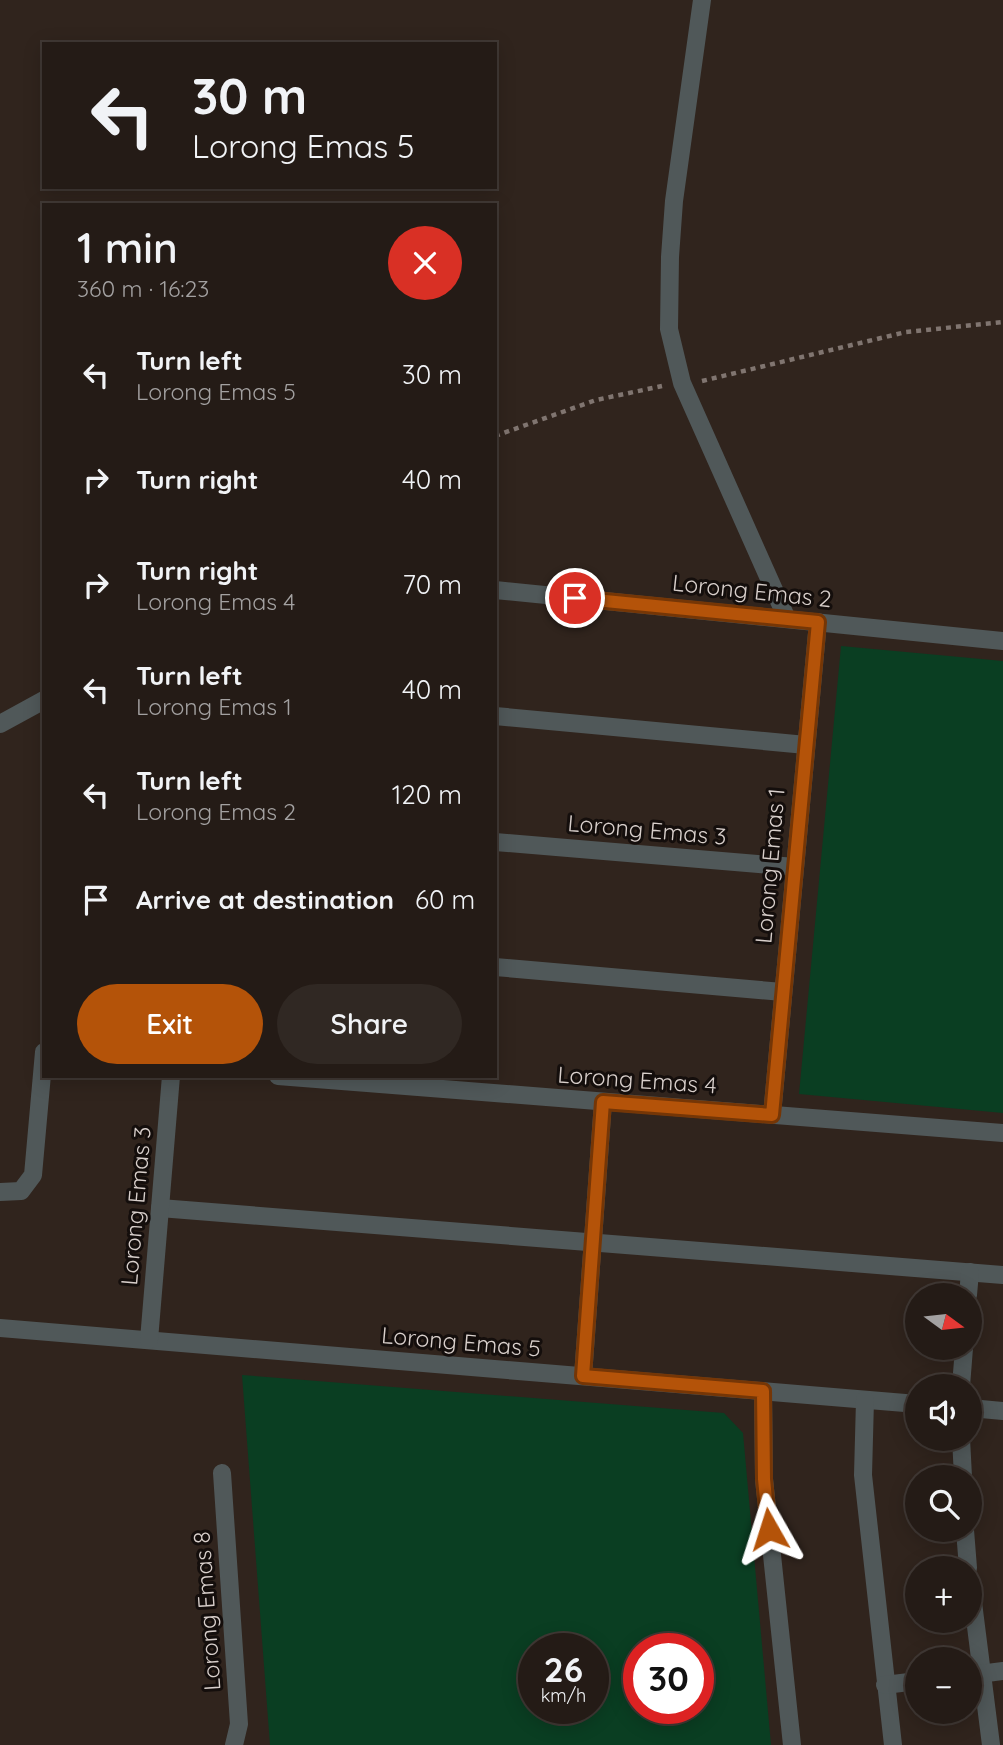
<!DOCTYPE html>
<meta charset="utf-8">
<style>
body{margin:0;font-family:Quicksand,sans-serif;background:#302823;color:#f1f3f6;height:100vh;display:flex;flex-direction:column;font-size:26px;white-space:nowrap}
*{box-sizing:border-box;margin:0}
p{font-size:23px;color:#a3a1a1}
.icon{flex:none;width:38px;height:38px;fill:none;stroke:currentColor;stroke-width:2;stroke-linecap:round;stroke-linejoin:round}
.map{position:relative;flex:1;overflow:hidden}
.drawer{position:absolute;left:42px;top:203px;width:455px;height:875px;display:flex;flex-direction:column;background:#241b16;border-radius:0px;box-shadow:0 4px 18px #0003,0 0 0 2px #413935}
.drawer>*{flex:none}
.banner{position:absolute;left:42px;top:42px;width:455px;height:147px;border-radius:0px;box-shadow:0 4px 18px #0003,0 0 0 2px #413935;background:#241b16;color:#f1f3f6;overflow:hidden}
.needle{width:46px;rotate:105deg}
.controls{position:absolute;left:905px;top:1283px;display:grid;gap:14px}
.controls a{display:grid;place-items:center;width:77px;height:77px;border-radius:50%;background:#241b16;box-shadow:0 4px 18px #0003,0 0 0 2px #413935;font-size:35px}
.speed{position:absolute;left:518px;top:1633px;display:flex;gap:14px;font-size:35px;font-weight:700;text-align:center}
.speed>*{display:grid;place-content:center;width:91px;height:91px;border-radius:50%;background:#241b16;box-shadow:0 4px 18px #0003,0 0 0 2px #413935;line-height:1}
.speed small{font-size:18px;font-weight:400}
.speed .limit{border:10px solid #d22;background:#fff;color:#111}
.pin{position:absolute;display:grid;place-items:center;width:60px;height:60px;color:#fff;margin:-30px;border:4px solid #fff;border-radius:50%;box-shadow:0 2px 7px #0007}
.me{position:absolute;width:77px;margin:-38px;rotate:354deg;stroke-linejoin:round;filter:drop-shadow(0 0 5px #0008)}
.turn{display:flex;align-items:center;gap:24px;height:147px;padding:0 35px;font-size:32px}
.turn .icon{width:91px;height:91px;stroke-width:2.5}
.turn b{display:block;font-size:49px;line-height:60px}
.round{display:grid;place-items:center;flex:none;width:74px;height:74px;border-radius:37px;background:#302823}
.head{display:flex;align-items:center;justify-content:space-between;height:119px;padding:0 35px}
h1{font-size:42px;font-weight:600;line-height:52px}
.cta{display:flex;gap:14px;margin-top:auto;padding:14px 35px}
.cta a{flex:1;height:80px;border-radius:42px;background:#b45309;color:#fff;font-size:28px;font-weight:600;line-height:80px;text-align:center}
.cta a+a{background:#302823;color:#f1f3f6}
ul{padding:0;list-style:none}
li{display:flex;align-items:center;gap:21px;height:105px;padding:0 35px}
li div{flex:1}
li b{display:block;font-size:26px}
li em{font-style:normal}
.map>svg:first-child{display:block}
</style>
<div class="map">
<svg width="1003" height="1745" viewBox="0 0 1003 1745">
<rect width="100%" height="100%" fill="#30241d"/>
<g fill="#0a3e22" fill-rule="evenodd">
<path d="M 841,646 L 1003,661 L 1003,1113 L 799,1094 Z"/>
<path d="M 242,1375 L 724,1413 L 743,1433 L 771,1745 L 270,1745 ZM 534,1648 L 593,1648 L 593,1708 L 534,1708 ZM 639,1648 L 698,1648 L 698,1708 L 639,1708 Z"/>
</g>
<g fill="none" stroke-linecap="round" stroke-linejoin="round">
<g stroke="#807570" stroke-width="4.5" stroke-dasharray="5 5" stroke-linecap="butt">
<path d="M 702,381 L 906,332 L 1003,322"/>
<path d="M 495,436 L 596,400 L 662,386"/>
</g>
<g stroke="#505859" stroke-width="18">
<path d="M 702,0 L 674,201 L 670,257 L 669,329 L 682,383 L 787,619"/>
<path d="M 495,590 L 1003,641"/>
<path d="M 495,716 L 806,745"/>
<path d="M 0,724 L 44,700"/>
<path d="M 495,842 L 795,867"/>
<path d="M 495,967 L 783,992"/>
<path d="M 278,1076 L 1003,1133"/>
<path d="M 772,1115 L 818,622"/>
<path d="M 0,1192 L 21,1191 L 33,1175 L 44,1052"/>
<path d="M 160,1208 L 1003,1275"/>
<path d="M 968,1295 L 970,1272"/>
<path d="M 0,1328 L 917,1404"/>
<path d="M 149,1340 L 171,1076"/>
<path d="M 583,1376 L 603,1102"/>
<path d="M 961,1386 L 964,1348"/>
<path d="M 763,1391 L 764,1479 L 792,1745"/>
<path d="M 865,1400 L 863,1475 L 893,1745"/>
<path d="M 970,1408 L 1003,1411"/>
<path d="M 961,1438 L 963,1477"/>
<path d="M 222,1473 L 239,1724 L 234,1745"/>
<path d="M 965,1530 L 968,1568"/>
<path d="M 970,1579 L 991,1745"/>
<path d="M 972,1675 L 1003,1671"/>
<path d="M 885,1685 L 917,1681"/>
</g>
</g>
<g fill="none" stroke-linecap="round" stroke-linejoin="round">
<g stroke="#753606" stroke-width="18">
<path id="route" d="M 575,598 L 818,622 L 772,1115 L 603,1102 L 583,1376 L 763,1391 L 764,1479 L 769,1529"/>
</g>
<use href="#route" stroke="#b45309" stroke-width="12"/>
</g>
<g text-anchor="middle" stroke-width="6" stroke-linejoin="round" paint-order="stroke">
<g font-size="23" fill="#d8cfcb" stroke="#140e0c">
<text transform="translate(752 591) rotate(6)" y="8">Lorong Emas 2</text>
<text transform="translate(647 830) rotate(5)" y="8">Lorong Emas 3</text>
<text transform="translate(770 866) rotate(-85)" y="8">Lorong Emas 1</text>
<text transform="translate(637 1080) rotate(4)" y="8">Lorong Emas 4</text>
<text transform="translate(136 1206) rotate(-85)" y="8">Lorong Emas 3</text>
<text transform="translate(461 1342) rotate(5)" y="8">Lorong Emas 5</text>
<text transform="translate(207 1611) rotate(-94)" y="8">Lorong Emas 8</text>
</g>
</g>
</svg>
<div class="controls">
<a><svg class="needle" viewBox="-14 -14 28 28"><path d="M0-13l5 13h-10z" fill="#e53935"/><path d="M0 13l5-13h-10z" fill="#a3a1a1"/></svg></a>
<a><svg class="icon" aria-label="sound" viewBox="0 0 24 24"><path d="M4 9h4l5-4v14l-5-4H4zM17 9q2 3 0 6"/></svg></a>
<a><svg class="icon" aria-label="search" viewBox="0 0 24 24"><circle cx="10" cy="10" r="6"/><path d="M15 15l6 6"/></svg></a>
<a>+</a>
<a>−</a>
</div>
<div class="speed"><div>26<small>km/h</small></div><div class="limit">30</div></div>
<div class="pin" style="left:575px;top:598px;background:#d93025"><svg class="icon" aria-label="arrive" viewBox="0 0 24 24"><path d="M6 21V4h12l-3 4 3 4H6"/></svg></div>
<svg class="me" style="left:769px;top:1529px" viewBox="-20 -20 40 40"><path d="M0-17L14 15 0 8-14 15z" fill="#b45309" stroke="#fff" stroke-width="4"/></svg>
<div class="banner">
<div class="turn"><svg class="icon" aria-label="left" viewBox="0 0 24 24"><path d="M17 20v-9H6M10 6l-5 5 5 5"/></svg><div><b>30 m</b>Lorong Emas 5</div></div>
</div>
<section class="drawer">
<div class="head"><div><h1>1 min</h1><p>360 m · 16:23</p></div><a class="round" style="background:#d93025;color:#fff"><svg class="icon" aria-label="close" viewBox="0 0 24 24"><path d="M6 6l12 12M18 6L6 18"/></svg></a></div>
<ul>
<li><svg class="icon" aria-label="left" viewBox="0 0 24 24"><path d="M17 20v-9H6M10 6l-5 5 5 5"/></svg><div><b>Turn left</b><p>Lorong Emas 5</p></div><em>30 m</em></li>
<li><svg class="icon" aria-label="right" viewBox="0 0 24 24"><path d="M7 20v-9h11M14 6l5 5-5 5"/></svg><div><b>Turn right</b></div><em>40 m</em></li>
<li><svg class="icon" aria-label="right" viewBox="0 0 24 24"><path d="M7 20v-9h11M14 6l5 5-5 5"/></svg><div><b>Turn right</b><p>Lorong Emas 4</p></div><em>70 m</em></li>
<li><svg class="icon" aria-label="left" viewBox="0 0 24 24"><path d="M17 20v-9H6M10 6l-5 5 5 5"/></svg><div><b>Turn left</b><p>Lorong Emas 1</p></div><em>40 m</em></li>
<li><svg class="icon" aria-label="left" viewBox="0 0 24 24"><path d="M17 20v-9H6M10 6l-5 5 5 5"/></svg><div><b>Turn left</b><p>Lorong Emas 2</p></div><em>120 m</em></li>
<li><svg class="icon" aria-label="arrive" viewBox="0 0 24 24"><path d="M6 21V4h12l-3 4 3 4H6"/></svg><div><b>Arrive at destination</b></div><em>60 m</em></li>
</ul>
<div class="cta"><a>Exit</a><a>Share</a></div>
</section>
</div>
